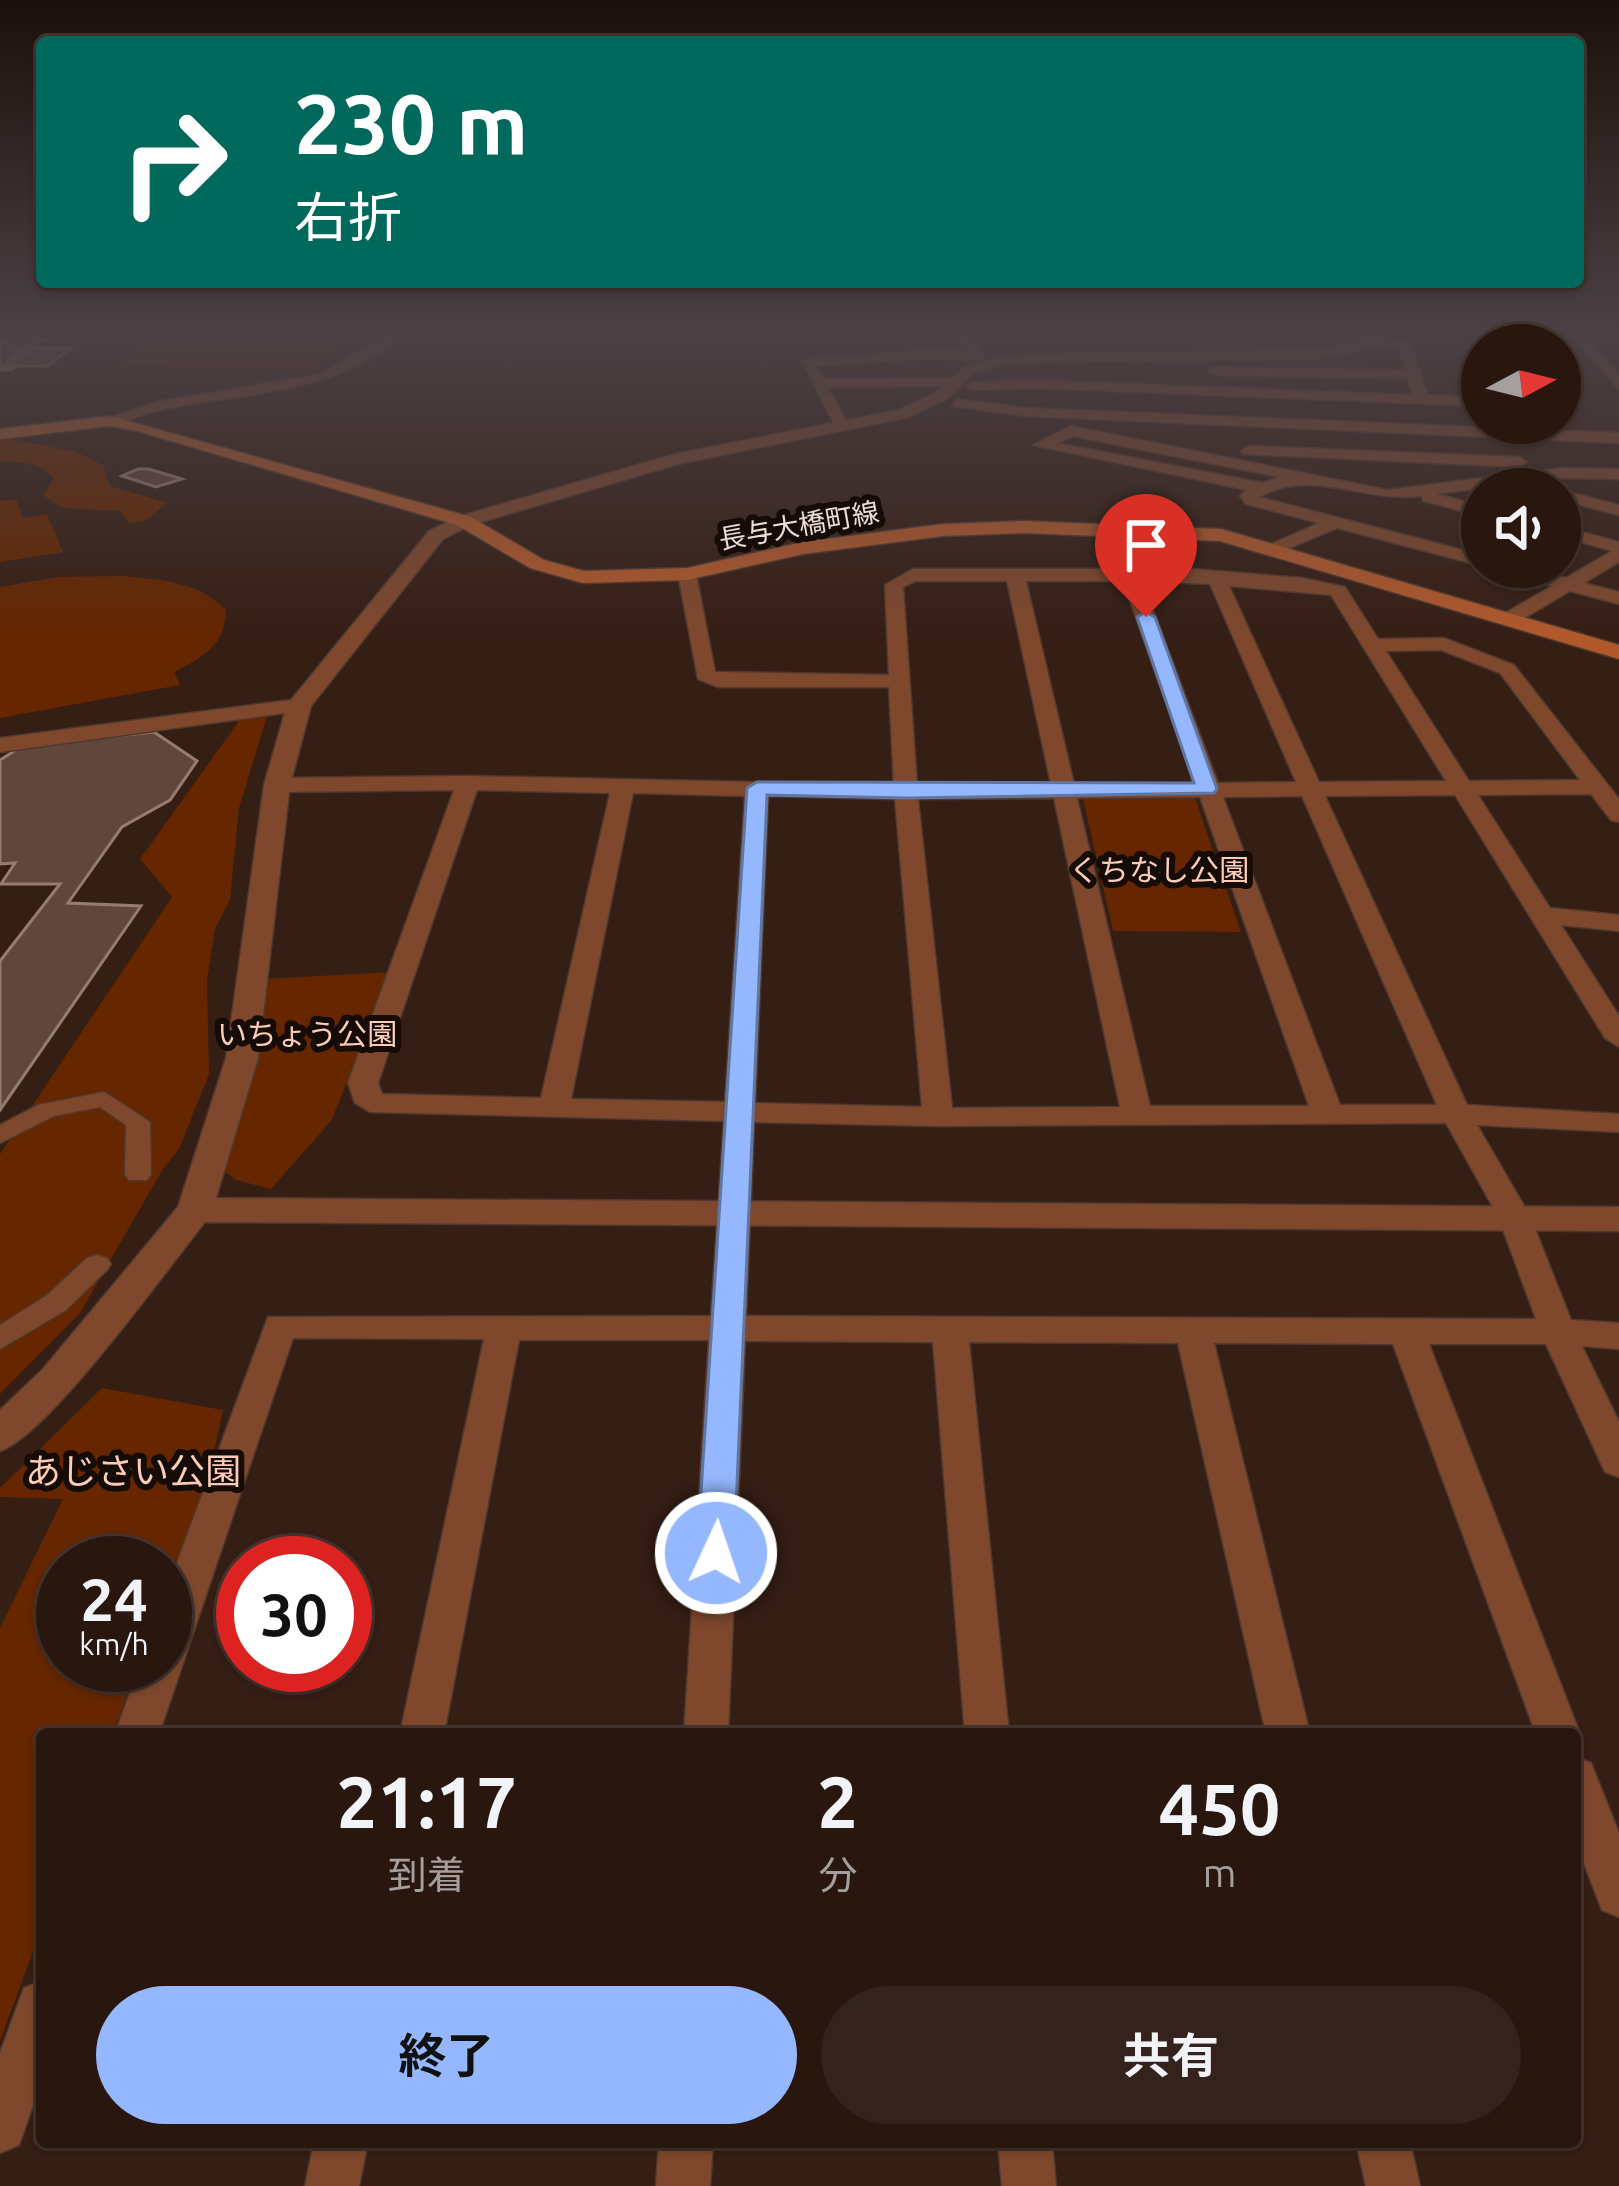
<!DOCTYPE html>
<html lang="ja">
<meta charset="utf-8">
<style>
body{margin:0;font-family:Ubuntu,"Noto Sans JP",sans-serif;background:#34231d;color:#f1f3f6;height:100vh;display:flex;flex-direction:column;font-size:45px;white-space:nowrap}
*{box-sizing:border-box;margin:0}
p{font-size:39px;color:#a59f9e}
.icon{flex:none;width:66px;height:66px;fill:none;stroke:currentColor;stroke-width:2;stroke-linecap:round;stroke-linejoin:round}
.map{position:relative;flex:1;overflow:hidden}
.panel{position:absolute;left:36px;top:1728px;width:1545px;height:420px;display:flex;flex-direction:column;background:#28160f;border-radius:12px;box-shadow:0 3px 9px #0004,0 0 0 3px #44352f}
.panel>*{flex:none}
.banner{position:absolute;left:36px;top:36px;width:1548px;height:252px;border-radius:12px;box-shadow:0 3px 9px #0004,0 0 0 3px #44352f;background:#00695c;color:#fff;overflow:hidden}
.needle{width:78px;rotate:83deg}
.tools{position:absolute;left:1461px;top:324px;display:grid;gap:24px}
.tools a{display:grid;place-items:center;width:120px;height:120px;border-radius:50%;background:#28160f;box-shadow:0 3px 9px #0004,0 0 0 3px #44352f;font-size:60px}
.speed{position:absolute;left:36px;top:1536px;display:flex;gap:24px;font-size:60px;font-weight:700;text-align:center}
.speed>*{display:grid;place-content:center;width:156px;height:156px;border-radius:50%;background:#28160f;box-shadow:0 3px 9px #0004,0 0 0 3px #44352f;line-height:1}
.speed small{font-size:30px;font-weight:400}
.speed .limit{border:18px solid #d22;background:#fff;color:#111}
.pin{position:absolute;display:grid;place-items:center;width:102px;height:102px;color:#fff;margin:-123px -51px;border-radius:50% 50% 50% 0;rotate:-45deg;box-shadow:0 0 12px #0007}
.pin .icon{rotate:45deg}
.me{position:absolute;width:132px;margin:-66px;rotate:3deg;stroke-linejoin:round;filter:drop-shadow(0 0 9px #0008)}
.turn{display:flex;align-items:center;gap:42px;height:252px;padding:0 60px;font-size:54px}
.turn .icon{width:156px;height:156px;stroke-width:2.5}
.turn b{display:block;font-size:84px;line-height:102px}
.eta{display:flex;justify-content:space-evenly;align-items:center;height:204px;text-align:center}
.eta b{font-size:72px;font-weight:700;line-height:84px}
.action{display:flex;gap:24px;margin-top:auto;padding:24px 60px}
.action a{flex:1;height:138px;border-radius:72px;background:#94b7fd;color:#111;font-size:48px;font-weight:700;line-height:138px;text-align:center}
.action a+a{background:#34231d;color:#f1f3f6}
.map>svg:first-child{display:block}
</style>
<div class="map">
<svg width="1619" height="2186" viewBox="0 0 1619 2186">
<rect width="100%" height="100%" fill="#351e14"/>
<g fill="#652600">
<path d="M 158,330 L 365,330 L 311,367 L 121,365 Z"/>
<path d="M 6,438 L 76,452 L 103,465 L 110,486 L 167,503 L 145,521 L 129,523 L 120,511 L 62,508 L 43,495 L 54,479 C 41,462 21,462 0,461 L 0,439 Z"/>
<path d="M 16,499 L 23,518 L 47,514 L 63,552 L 0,562 L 0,501 Z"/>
<path d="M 123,576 C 160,580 199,581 226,610 C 225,646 204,656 174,672 L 180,685 L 0,718 L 0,587 L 58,577 Z"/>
<path d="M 267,716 L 239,808 L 230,900 L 215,929 L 207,981 L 209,1074 L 179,1149 L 163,1169 L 80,1313 L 0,1394 L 0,1154 L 172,897 L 140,859 L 241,718 Z"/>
<path d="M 1195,798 L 1241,932 L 1113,931 L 1083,799 Z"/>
<path d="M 392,972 L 331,1121 L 271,1189 L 236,1180 L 219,1168 L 263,979 Z"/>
<path d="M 102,1388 L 223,1410 L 207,1485 L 165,1595 L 165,1563 L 63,1563 L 63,1665 L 138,1665 L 113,1734 L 42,1734 L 42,1927 L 0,2041 L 0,1628 L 63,1499 L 0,1497 L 0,1488 Z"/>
</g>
<g fill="#60463b" stroke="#977b6f" stroke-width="3">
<path d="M 21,330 L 40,330 L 36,333 L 43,333 L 36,339 L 47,339 L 31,344 L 2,367 L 15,367 L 12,370 L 0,370 L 0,343 Z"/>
<path d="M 32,348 L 71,348 L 48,366 L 9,366 Z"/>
<path d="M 138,469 L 149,469 L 182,479 L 156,487 L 122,476 Z"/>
<path d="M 154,732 L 197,761 L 170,800 L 122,827 L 68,903 L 141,906 L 0,1110 L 0,961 L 60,884 L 1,884 L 15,863 L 0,864 L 0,760 L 22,746 Z"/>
</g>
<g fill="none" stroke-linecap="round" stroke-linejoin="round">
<g stroke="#4f392f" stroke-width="3">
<g id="pedestrian">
<path d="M 104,1092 L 150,1122 L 151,1174 L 147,1180 L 129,1180 L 125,1174 L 126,1125 L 100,1107 L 54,1116 L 0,1143 L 0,1125 L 38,1105 Z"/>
<path d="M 97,1255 L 107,1258 L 111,1264 L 107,1270 L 66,1310 L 0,1349 L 0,1325 L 46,1296 L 87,1258 Z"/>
</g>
</g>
<g stroke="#4f392f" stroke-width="3">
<g id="minor">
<path d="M 395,330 L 410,330 C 338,395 254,391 164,409 C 146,413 128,420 110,426 L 102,421 L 156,402 L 321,374 Z"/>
<path d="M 922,330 L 965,333 L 985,356 L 978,360 L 927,358 L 816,366 L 823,379 L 955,378 L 962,382 L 955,386 L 827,387 L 850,427 L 837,430 L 802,360 L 927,350 L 967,351 L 956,339 Z"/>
<path d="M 1476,330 L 1489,330 L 1496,345 L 1482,345 Z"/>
<path d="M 1569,330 L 1582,330 L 1619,376 L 1619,389 Z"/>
<path d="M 1372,337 L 1410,342 L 1428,395 L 1482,398 L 1482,406 L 1035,388 L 972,390 L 965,386 L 972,382 L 1035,380 L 1413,395 L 1408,379 L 1214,375 L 1207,371 L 1214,367 L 1406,370 L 1399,348 L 1367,344 Z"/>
<path d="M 957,399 L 1026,408 L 1619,433 L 1619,443 L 1026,416 L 952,406 Z"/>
<path d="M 1071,426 L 1388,490 L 1562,468 L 1619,469 L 1619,479 L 1562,478 L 1436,494 L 1482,506 L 1482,516 L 1423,501 L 1422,496 C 1361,503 1313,467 1259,497 L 1482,555 L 1482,566 L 1337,528 L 1275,554 L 1266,549 L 1269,545 L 1319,523 L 1246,504 L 1240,496 L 1247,490 L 1033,445 ZM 1073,436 L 1279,477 L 1263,483 L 1057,443 Z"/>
<path d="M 1249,446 L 1519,457 L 1527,462 L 1519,467 L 1243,454 L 1241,451 Z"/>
<path d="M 1560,490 L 1619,505 L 1619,515 L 1560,500 Z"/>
<path d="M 1560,526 L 1619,542 L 1619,562 L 1584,583 L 1619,592 L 1619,604 L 1570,591 L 1516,623 L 1502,623 L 1502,615 L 1552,586 L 1496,567 L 1526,567 L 1566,578 L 1612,551 L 1560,536 Z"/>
<path d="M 913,569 L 1192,569 L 1302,578 L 1345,587 L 1378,639 L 1444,638 L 1514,665 L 1619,799 L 1619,822 L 1611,820 L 1591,794 L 1478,795 L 1550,908 L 1619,915 L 1619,931 L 1561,925 L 1619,1016 L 1619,1047 L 1605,1038 L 1455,795 L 1325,796 L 1467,1105 L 1619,1114 L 1619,1132 L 1477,1125 L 1530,1216 L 1571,1320 L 1619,1323 L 1619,1349 L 1582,1346 L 1619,1422 L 1619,1477 L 1605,1472 L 1546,1344 L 1429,1344 L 1580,1734 L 1575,1745 L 1575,1734 L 1536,1734 L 1393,1344 L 1214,1343 L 1310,1734 L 1266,1734 L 1178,1343 L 969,1342 L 1009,1734 L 965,1734 L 933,1342 L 745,1341 L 728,1734 L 684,1734 L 709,1340 L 519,1340 L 444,1734 L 400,1734 L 484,1339 L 293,1338 L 159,1734 L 115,1734 L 140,1665 L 165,1665 L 165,1595 L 268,1317 L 711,1316 L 724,1121 L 370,1112 L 355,1103 L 348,1083 L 454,790 L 277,792 L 265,785 L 277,778 L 468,776 L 894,785 L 889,687 L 718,687 L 698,679 L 678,574 L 687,568 L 696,574 L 715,672 L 889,675 L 885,585 ZM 916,581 L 1007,581 L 1051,784 L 917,785 L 903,587 ZM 1026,581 L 1123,581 L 1195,783 L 1074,784 ZM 1142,581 L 1210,584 L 1296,782 L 1218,783 ZM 1229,586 L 1331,595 L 1446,781 L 1319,782 ZM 1441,650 L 1500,673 L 1580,780 L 1469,781 L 1386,651 ZM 477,790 L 610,793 L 541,1098 L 382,1094 L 378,1083 ZM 633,793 L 745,796 L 725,1102 L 571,1099 ZM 768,796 L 895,799 L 922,1107 L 755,1103 ZM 1302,796 L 1437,1105 L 1340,1105 L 1223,797 ZM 1200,797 L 1309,1106 L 1150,1106 L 1077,798 ZM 1054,798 L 1120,1107 L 952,1108 L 918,799 ZM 754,1122 L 938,1126 L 1446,1123 L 1498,1216 L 1536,1319 L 746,1316 Z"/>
<path d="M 299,699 L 310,705 L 307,710 L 0,752 L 0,738 Z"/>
<path d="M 1575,1757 L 1591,1763 L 1619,1833 L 1619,1917 L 1602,1910 L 1575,1840 Z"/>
<path d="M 42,1981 L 42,2080 L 19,2145 L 0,2153 L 0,2053 L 24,1988 Z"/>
<path d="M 314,2142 L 368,2142 L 359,2186 L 305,2186 Z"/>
<path d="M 659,2142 L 713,2142 L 710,2186 L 656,2186 Z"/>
<path d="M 998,2142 L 1052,2142 L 1056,2186 L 1002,2186 Z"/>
<path d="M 1356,2142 L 1410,2142 L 1420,2186 L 1366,2186 Z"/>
</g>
</g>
<g stroke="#4f392f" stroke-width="3">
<path id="tertiary" d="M 1376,330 L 1393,330 L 1365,349 L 1319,358 L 1005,363 L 974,373 L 947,399 L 909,417 L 678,464 L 471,525 L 443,539 L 311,706 L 290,785 L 258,1058 L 216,1198 L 1619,1207 L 1619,1231 L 205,1222 C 167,1269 48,1436 0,1451 L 0,1410 L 43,1369 L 178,1207 L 226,1058 L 264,785 L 287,705 L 429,531 L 457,517 L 675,454 L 898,410 L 935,393 L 964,367 L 1004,355 L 1319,350 L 1356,342 Z"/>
</g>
<g stroke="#4f392f" stroke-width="3">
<path id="secondary" d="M 110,416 L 471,517 L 544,560 L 584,571 L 687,568 L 803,542 L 943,524 L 1024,521 L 1221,529 L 1619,645 L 1619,659 L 1220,541 L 1024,533 L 943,536 L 803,554 L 687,580 L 583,583 L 530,568 L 457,525 L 137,431 L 110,426 L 0,439 L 0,429 Z"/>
</g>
<use href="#pedestrian" fill="#7f482d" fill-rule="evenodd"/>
<use href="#minor" fill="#7f482d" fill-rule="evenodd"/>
<use href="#tertiary" fill="#7f482d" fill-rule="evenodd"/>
<use href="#secondary" fill="#b1592b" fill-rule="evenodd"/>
</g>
<linearGradient id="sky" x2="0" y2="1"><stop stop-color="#1d100b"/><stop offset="0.52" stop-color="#4b4145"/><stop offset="1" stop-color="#4b4145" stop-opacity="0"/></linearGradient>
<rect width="1619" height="636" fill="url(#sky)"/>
<path fill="#94b7fd" stroke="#6077a4" stroke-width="3" d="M 1146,612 L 1155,617 L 1217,789 L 1214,793 L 906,798 L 767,795 L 734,1553 L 728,1563 L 716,1568 L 703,1563 L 697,1553 L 747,788 L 757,782 L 1194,783 L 1137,617 Z"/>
<g text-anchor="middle" stroke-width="12" stroke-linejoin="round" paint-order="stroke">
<g font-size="27" fill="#edddd6" stroke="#150b07">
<text transform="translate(799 526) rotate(-10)" y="9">長与大橋町線</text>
</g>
<g font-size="30" fill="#fdccb5" stroke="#150b07">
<text x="1159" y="881">くちなし公園</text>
<text x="307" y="1045">いちょう公園</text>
</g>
<g font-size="36" fill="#fdccb5" stroke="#150b07">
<text x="133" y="1484">あじさい公園</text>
</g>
</g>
</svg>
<div class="tools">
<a><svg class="needle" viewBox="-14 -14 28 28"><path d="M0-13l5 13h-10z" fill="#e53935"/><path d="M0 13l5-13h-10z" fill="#a59f9e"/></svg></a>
<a><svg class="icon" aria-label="sound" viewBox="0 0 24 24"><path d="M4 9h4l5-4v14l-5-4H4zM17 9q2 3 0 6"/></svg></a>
</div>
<div class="speed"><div>24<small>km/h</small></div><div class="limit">30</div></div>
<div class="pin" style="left:1146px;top:617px;background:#d93025"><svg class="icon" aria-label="arrive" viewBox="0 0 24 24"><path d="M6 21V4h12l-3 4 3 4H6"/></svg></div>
<svg class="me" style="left:716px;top:1553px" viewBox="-20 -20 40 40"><circle r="17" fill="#94b7fd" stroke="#fff" stroke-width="3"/><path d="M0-11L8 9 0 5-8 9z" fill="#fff"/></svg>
<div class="banner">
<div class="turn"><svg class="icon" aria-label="right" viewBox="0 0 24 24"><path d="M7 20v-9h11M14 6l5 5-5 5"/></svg><div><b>230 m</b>右折</div></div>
</div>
<section class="panel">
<div class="eta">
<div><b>21:17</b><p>到着</p></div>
<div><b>2</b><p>分</p></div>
<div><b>450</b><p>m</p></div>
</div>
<div class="action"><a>終了</a><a>共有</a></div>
</section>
</div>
